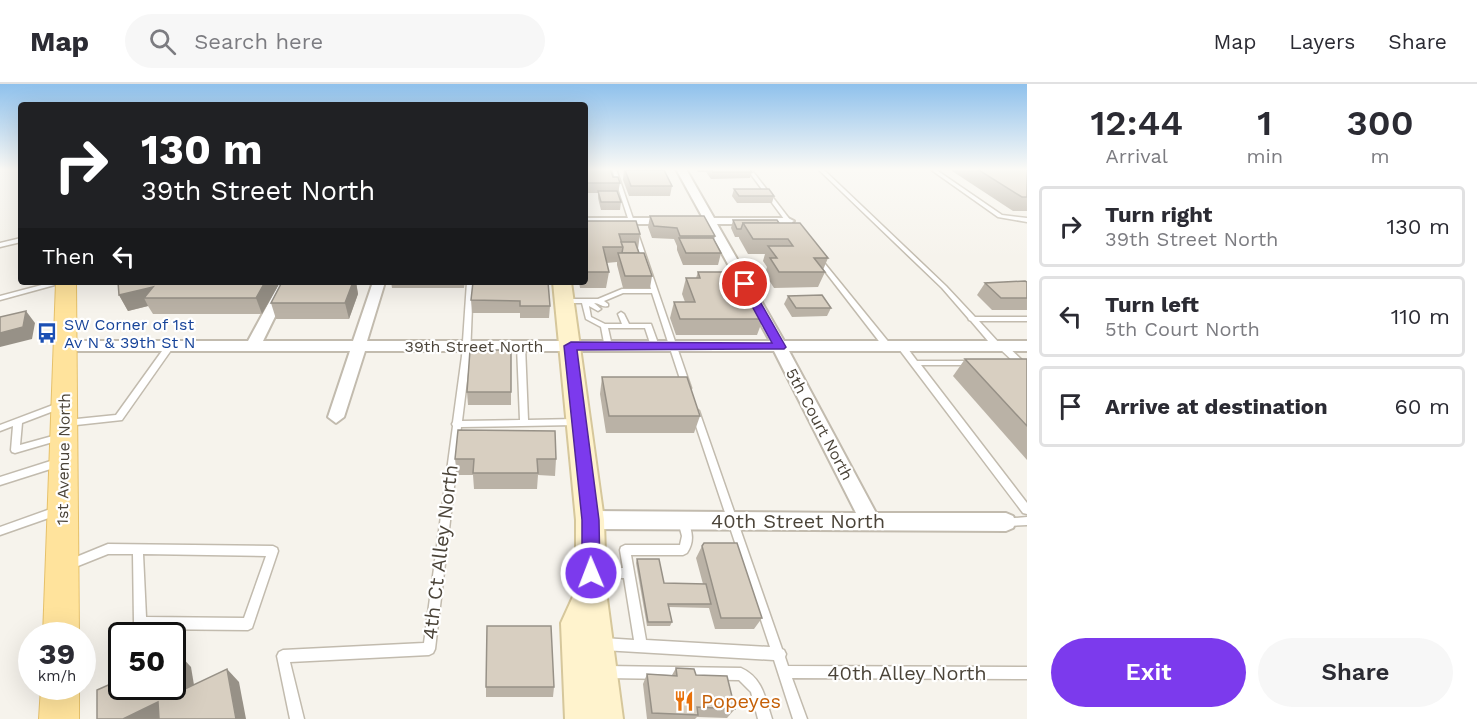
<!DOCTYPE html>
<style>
body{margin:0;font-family:"Work Sans",sans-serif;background:#f7f7f7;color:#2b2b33;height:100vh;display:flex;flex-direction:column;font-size:22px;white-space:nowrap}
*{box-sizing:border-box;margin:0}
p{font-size:20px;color:#7c7c81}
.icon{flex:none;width:33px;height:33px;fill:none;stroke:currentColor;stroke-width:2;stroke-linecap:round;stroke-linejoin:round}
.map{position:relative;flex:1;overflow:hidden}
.side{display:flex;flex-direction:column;background:#fff;width:450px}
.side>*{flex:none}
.top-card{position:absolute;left:18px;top:18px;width:570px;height:183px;border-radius:6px;box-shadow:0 6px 24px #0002;background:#202124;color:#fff;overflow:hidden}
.speed{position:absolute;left:18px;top:538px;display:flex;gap:12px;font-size:30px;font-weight:700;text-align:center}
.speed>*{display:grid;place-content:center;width:78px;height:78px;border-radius:50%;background:#fff;box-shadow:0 6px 24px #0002;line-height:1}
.speed small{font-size:15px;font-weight:400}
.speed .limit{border:3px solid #111;border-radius:9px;background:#fff;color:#111}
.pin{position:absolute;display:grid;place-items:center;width:51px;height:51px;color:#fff;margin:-26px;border:3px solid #fff;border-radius:50%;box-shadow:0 2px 6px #0007}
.me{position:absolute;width:66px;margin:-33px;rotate:359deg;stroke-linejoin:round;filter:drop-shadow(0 0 4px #0008)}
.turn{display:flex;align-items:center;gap:21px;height:126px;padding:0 24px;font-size:27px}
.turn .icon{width:78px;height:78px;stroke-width:2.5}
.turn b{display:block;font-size:42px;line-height:51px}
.then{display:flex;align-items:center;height:57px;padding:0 24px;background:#0003;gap:12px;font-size:22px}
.eta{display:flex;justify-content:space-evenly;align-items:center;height:102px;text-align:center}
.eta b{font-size:36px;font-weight:600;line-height:42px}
.primary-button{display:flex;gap:12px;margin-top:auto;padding:12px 24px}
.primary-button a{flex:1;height:69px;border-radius:36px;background:#7c3aed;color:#fff;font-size:24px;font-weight:600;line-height:69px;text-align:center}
.primary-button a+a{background:#f7f7f7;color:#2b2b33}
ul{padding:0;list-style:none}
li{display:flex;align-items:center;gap:18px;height:81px;margin:0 12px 9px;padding:0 12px;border:3px solid #e1e1e2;border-radius:6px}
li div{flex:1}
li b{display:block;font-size:22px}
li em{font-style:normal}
header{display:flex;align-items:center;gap:36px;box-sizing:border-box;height:84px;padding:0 30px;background:#fff;border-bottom:2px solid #e1e1e2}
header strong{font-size:28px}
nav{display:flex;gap:33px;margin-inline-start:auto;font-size:21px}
.search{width:420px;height:54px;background:#f7f7f7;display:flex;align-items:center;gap:15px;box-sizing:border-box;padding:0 21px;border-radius:33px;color:#7c7c81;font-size:22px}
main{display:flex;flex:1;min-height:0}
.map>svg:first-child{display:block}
</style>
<header>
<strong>Map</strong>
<div class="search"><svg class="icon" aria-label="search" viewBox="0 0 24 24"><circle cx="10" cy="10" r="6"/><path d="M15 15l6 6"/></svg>Search here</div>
<nav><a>Map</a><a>Layers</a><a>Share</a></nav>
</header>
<main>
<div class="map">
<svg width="1027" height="635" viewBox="0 0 1027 635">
<rect width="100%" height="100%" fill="#f6f3ec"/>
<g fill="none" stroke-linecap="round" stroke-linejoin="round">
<g stroke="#c2bbae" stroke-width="3">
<g id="service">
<path d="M 612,85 L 616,85 L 691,304 L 690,306 L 684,306 L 683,304 L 652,209 L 623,209 L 604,217 L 608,220 L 608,222 C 603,224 599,219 594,219 L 601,225 L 598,227 L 589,222 L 591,233 L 605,240 L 622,240 L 618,230 L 621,228 L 624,230 L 629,240 L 651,240 L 659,262 L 655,264 L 651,262 L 645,244 L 608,244 L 612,262 L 611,264 L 605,264 L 601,243 L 586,235 L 582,219 L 564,219 L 561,217 L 564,215 L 598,215 L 622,205 L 651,205 Z"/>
<path d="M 747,85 L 751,85 L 794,141 L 794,143 L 790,143 Z"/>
<path d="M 818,85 L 823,85 L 946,202 L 975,233 L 1027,233 L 1027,237 L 979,237 L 1000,260 L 1005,260 L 1023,277 L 1024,279 L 1023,281 L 1017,281 L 999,264 L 994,264 L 971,237 L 969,236 L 968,234 L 942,204 Z"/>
<path d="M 930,85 L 935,85 L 1002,131 L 1027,134 L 1027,138 L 998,133 Z"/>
<path d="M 21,154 L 21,158 L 0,163 L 0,159 Z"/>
<path d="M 819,174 L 821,175 L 891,261 L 892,263 L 891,265 L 885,265 L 817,177 L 816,176 Z"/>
<path d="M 53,198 L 63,198 L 62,199 L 0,216 L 0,212 Z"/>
<path d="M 467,198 L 473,198 L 470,272 L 462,337 L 520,336 L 517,262 L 521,260 L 525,262 L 528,336 L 575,335 L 578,336 L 579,338 L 578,340 L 575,341 L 461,343 L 435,565 L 433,569 L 429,571 L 290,578 L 304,635 L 290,635 L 277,572 L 279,568 L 283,566 L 424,559 L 453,342 L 452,340 L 453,338 L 462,272 Z"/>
<path d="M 167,260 L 173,260 L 174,262 L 122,336 L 67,342 L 64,341 L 63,339 L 64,337 L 67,336 L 116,331 Z"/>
<path d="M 899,261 L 905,261 L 917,277 L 976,277 L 977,279 L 973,281 L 921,281 L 1027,419 L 1027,430 L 1023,429 L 899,265 L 898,263 Z"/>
<path d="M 61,318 L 64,319 L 65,321 L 64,323 L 22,339 L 20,361 L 60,350 L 63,351 L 64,353 L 63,355 L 15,369 L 12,368 L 11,366 L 13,342 L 0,347 L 0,341 Z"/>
<path d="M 695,324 L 699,327 L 782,565 L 784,566 L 786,570 L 785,573 L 788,582 L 1027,583 L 1027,595 L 792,594 L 807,635 L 793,635 L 774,576 L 603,566 L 599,564 L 597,560 L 599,556 L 603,554 L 634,556 L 624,494 L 596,494 L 592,493 L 591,489 L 592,485 L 596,484 L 623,484 L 620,466 L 621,463 L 625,461 L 680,461 L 682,452 L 678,437 L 679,434 L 683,433 L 687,434 C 692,447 695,457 687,469 L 683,471 L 631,471 L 646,556 L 770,563 L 691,327 Z"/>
<path d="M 60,374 L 63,375 L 65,378 L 63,381 L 0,401 L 0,393 Z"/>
<path d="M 56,423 L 60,424 L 61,427 L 60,430 L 0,451 L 0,443 Z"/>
<path d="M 1027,433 L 1027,441 L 1006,442 L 1002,441 L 1001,438 L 1002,435 Z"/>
<path d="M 108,460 L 273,462 L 277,464 L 278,467 L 252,544 L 248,546 L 140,545 L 136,543 L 134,539 L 133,470 L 108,470 L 68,486 L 64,484 L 63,481 L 64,478 ZM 143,470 L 266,472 L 244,534 L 146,533 Z"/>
<path d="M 606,582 L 741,584 C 763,594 765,614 772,635 L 758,635 L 751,608 L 739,596 L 606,594 L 602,592 L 600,588 L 602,584 Z"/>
</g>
</g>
<g stroke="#c2bbae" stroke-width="4">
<g id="minor">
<path d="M 676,85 L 686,85 L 714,134 L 788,134 L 794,137 L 788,140 L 717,140 L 784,257 L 1027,257 L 1027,267 L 789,267 L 876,429 L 1006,429 L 1013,432 L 1016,438 L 1013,444 L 1006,447 L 590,445 L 583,442 L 580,436 L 583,430 L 590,427 L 856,429 L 774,267 L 365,267 L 344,333 L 336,339 L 328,333 L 350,267 L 66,267 L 59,262 L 66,257 L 248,257 L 280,198 L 292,198 L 263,257 L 353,257 L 373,198 L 385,198 L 367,257 L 770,257 L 706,140 L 697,137 L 703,134 Z"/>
<path d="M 585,134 L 671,134 L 677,137 L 671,140 L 585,140 Z"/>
</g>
</g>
<g stroke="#d6c79b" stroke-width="4">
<path id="secondary" d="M 553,198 L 571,198 L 604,436 L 606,507 L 623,635 L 565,635 L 561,539 L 576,506 L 576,436 Z"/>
</g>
<g stroke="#e6c16a" stroke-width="2">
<g id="primary">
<path d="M 56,198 L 76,198 L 79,552 L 43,552 Z"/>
<path d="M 41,603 L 79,603 L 79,635 L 39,635 Z"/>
</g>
</g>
<use href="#service" fill="#fff" fill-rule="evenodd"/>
<use href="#minor" fill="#fff" fill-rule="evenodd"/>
<use href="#secondary" fill="#fff3cd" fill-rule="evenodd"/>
<use href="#primary" fill="#ffe39c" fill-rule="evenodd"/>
</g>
<g fill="#bab2a6">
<path d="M 585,85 L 613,93 L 620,99 L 618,109 L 621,118 L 620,126 L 601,126 L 598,114 L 598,109 L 585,109 Z"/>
<path d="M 624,85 L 663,85 L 672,102 L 670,112 L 629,112 L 623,96 Z"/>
<path d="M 696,85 L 750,85 L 752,88 L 750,94 L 711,95 L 706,88 L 698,88 Z"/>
<path d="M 949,85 L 1027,85 L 1027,127 L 1013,127 Z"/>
<path d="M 734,105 L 774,112 L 772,119 L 737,119 L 732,112 Z"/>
<path d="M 650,132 L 715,152 L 714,156 L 721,169 L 718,181 L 683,181 L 677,166 L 677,162 L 674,155 L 652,154 L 648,143 Z"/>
<path d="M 733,136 L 779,139 L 828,174 L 823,186 L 825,188 L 818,203 L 774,204 L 765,190 L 767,183 L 763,177 L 765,170 L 748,170 L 739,154 L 739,153 L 735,153 L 731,144 Z"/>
<path d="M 585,137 L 640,150 L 638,165 L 639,169 L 652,192 L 650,204 L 623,204 L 617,181 L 617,178 L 606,179 L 609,188 L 606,204 L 580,204 L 579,198 L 585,198 Z"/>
<path d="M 698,188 L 749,217 L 763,235 L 757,251 L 676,251 L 670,234 L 674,218 L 685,218 L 682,210 L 686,194 L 696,194 Z"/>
<path d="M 282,198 L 356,198 L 358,210 L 349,235 L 276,235 L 271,219 Z"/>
<path d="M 391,198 L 465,198 L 464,204 L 392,204 Z"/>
<path d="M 473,198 L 550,222 L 549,234 L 520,234 L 520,229 L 472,229 L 471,216 Z"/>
<path d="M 1027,198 L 1027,226 L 992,226 L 977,211 L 985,199 Z"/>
<path d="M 279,200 L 262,230 L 153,230 L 148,222 L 128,227 L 119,211 Z"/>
<path d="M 788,212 L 831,224 L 827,232 L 792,233 L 784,220 Z"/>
<path d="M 511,266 L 511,321 L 468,321 L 467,308 Z"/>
<path d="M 965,275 L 1027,275 L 1027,376 L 953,292 Z"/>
<path d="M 602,293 L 700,332 L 694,349 L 606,349 L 600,310 Z"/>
<path d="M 455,375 L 556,375 L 555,392 L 538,391 L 537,405 L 474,405 L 473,391 L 457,391 Z"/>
<path d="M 702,462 L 762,534 L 754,545 L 715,545 L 709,524 L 669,523 L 672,538 L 670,542 L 647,542 L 636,479 L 637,475 L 664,499 L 703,500 L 696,474 Z"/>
<path d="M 676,584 L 696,591 L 735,625 L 727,634 L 697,633 L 695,635 L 647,635 L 643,600 L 647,590 L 672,591 Z"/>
<path d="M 486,603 L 554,603 L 553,613 L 486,613 Z"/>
</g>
<g fill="#979187">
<path d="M 265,198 L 278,198 L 279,200 L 262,230 L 256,214 Z"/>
<path d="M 353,198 L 356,198 L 358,210 L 349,235 L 345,219 Z"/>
<path d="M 153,203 L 144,214 L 148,222 L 128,227 L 119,211 Z"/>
<path d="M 26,227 L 35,239 L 32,255 L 0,263 L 0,249 Z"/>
<path d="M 178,569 L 191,583 L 197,619 L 183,606 Z"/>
<path d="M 227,585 L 239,598 L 246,635 L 236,635 Z"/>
<path d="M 158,618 L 164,635 L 123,635 Z"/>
</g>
<g fill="#d8cfc1" stroke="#979187" stroke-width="1.5">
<path d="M 585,85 L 610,85 L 613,93 L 618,93 L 620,99 L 585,99 Z"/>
<path d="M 711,85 L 750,85 L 752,88 L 713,88 Z"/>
<path d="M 977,85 L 1027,85 L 1027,113 L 1022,113 Z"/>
<path d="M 625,86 L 664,86 L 672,102 L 631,102 Z"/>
<path d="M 734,105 L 769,105 L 774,112 L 739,112 Z"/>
<path d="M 598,107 L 617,107 L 621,118 L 601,118 Z"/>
<path d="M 650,132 L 704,132 L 715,152 L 680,152 L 677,144 L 654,142 Z"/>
<path d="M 733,136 L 777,136 L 779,139 L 743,139 L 741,145 L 737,145 Z"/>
<path d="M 585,137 L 636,137 L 640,150 L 619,150 L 623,163 L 603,163 L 609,188 L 585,188 Z"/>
<path d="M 743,139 L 800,139 L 828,174 L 814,174 L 825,188 L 779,188 L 770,174 L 777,174 L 768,162 L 793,162 L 788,155 L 753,155 Z"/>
<path d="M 679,154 L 713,154 L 721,169 L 686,169 Z"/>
<path d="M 621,158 L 635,158 L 639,169 L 622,169 L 623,163 Z"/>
<path d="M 618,169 L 644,169 L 652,192 L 625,192 Z"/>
<path d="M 698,188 L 734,188 L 749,217 L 753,217 L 763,235 L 680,235 L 674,218 L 695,218 L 686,194 L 700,194 Z"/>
<path d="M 1025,197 L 1027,198 L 1027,214 L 1001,214 L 985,199 Z"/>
<path d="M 118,198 L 265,198 L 256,214 L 144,214 L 153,203 L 119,211 Z"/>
<path d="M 282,198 L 353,198 L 345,219 L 271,219 Z"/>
<path d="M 473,198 L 548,198 L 550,222 L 520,222 L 520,217 L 471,216 Z"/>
<path d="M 822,211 L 831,224 L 796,224 L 788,212 Z"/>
<path d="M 26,227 L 23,243 L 0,249 L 0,233 Z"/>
<path d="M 470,266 L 511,266 L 511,308 L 467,308 Z"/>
<path d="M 965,275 L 1027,275 L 1027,342 Z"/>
<path d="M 602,293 L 687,293 L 700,332 L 609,332 Z"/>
<path d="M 458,346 L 555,347 L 556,375 L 537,375 L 538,389 L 473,389 L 474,375 L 455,375 Z"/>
<path d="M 704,459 L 737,459 L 762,534 L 721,534 L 702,462 Z"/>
<path d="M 637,475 L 659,475 L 664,499 L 706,500 L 711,520 L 668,520 L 672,538 L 648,538 Z"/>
<path d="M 487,542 L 551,542 L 554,603 L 486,603 Z"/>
<path d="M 178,569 L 183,606 L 227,585 L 236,635 L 159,635 L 158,618 L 123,635 L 97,635 L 97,606 L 122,595 L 122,603 L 172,603 L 172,571 Z"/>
<path d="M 676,584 L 694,585 L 696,591 L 727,592 L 735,625 L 697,623 L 698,631 L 652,629 L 647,590 L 677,592 Z"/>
</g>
<linearGradient id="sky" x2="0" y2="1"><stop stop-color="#8fc1ec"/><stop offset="0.49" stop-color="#fbfaf6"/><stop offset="1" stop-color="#fbfaf6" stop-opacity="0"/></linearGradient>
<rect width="1027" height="174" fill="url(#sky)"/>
<path fill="#7c3aed" stroke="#51269a" stroke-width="1.5" d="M 745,197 L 750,200 L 786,263 L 784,265 L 577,266 L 599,436 L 600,489 L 597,495 L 591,497 L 584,495 L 582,489 L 582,436 L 564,262 L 571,258 L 772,259 L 740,200 Z"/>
<defs>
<g id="bus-bare" transform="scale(1.62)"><path d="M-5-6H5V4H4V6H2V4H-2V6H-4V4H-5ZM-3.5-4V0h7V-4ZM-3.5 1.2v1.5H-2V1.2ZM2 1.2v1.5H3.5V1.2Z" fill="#1a4fb4" stroke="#fff" stroke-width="2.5" paint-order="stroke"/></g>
<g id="restaurant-bare" transform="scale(1.62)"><path d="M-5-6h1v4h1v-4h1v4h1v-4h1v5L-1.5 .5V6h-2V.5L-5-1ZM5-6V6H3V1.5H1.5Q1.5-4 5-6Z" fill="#e8710a" stroke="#fff" stroke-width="2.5" paint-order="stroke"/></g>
</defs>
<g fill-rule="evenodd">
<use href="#bus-bare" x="47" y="249"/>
<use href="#restaurant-bare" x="684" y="617"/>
</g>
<g text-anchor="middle" stroke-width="4.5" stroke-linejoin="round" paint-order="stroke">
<g font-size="16" fill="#164399" stroke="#fff" text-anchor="start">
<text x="64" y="246">SW Corner of 1st<tspan x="64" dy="18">Av N &amp; 39th St N</tspan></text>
</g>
<g font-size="16" fill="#4b4439" stroke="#fff">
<text x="474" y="268">39th Street North</text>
<text transform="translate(820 340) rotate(62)" y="6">5th Court North</text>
<text transform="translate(63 375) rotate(-89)" y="6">1st Avenue North</text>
</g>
<g font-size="20" fill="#4b4439" stroke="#fff">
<text x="798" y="444">40th Street North</text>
<text transform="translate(440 468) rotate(-83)" y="7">4th Ct Alley North</text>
<text x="907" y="596">40th Alley North</text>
</g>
<g font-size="20" fill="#c56008" stroke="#fff" text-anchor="start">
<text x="701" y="624">Popeyes</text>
</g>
</g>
</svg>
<div class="speed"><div>39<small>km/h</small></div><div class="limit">50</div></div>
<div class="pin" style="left:745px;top:200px;background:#d93025"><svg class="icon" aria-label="arrive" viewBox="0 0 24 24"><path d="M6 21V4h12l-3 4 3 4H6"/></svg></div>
<svg class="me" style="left:591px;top:489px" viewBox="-20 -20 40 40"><circle r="17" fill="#7c3aed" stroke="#fff" stroke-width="3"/><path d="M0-11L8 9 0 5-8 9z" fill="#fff"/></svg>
<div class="top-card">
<div class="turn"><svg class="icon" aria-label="right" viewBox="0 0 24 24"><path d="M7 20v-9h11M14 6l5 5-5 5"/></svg><div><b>130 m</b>39th Street North</div></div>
<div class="then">Then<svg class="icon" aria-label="left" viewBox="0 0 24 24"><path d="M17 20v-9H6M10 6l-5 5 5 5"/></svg></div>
</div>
</div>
<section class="side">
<div class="eta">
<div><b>12:44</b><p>Arrival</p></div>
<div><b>1</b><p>min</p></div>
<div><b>300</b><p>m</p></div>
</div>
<ul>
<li><svg class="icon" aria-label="right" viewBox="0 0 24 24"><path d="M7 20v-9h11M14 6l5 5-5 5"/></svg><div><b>Turn right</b><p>39th Street North</p></div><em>130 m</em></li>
<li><svg class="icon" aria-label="left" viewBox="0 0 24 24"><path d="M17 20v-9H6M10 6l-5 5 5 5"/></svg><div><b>Turn left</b><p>5th Court North</p></div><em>110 m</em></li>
<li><svg class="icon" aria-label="arrive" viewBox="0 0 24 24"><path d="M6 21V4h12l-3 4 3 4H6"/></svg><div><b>Arrive at destination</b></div><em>60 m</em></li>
</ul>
<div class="primary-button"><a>Exit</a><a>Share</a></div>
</section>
</main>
